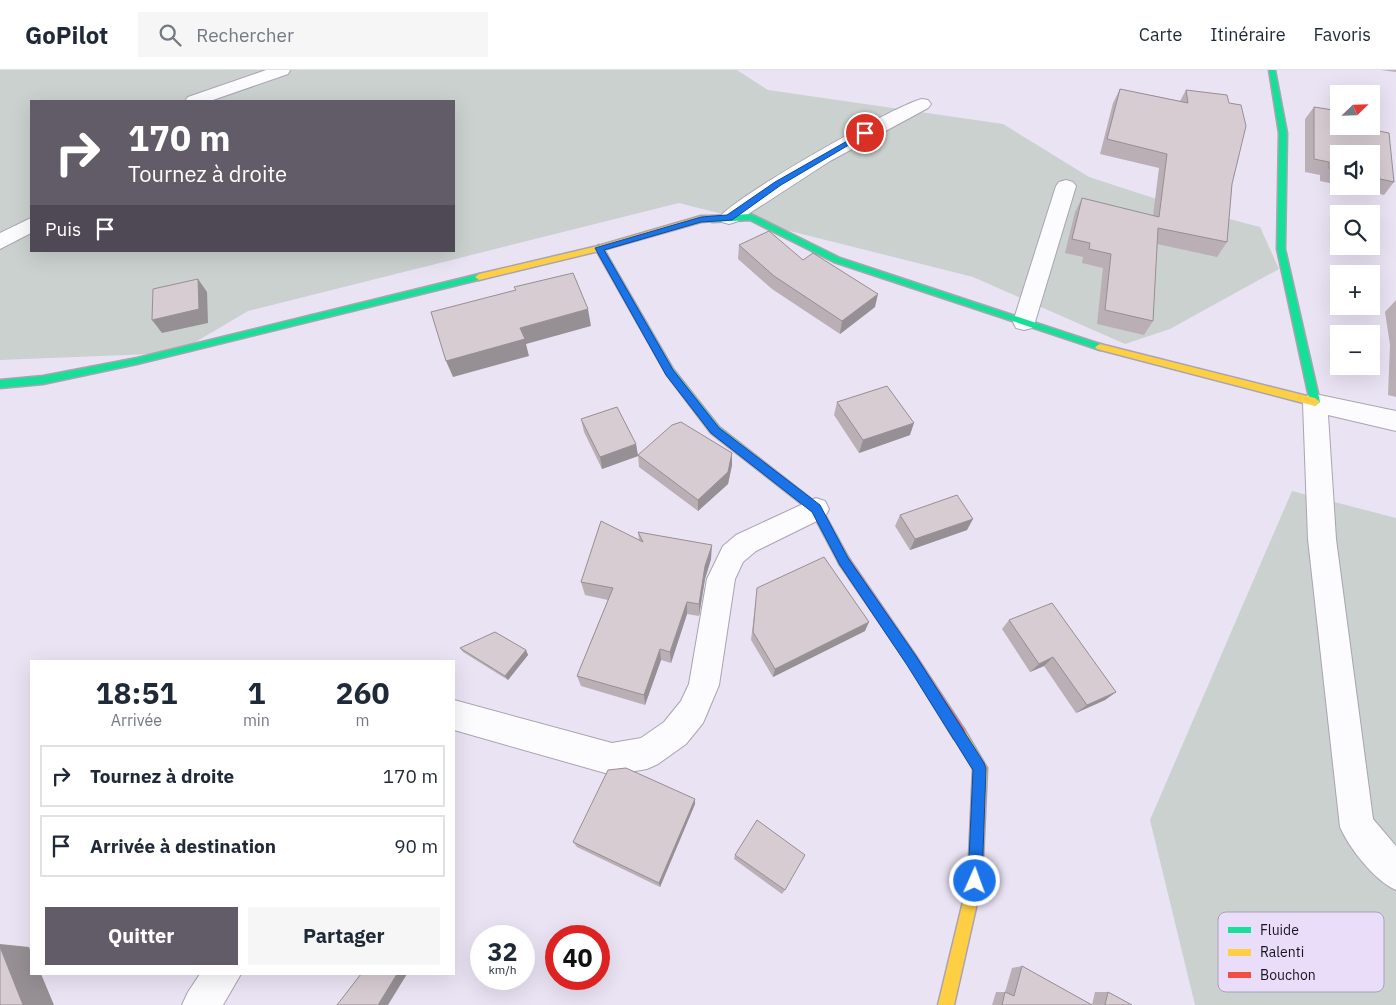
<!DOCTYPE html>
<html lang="fr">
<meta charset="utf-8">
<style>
body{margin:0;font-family:"IBM Plex Sans",sans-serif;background:#f6f6f7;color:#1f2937;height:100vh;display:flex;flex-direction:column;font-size:19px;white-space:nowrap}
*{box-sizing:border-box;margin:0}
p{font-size:16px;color:#747a83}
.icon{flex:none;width:28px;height:28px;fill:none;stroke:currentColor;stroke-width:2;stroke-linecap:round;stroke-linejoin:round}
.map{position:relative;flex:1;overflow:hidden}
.side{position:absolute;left:30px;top:590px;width:425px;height:315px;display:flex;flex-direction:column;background:#fff;border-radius:0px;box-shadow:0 5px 20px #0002}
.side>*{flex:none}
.guide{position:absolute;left:30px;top:30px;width:425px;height:152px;border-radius:0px;box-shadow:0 5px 20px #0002;background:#625c69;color:#fff;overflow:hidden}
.needle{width:32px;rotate:67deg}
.buttons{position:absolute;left:1330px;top:15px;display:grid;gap:10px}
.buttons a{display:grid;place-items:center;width:50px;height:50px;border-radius:0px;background:#fff;box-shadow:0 5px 20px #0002;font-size:25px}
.speed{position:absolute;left:470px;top:855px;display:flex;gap:10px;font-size:25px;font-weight:700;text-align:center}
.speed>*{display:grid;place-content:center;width:65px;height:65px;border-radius:50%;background:#fff;box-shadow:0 5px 20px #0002;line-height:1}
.speed small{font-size:12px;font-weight:400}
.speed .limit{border:8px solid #d22;background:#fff;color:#111}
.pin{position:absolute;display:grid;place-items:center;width:42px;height:42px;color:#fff;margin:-21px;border:2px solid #fff;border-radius:50%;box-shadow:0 1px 5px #0007}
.me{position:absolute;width:55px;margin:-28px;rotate:2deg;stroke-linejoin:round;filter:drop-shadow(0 0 4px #0008)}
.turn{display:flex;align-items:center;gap:18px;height:105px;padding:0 15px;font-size:22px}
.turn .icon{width:65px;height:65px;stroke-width:2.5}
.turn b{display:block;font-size:35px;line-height:42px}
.then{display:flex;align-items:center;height:48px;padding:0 15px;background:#0003;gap:10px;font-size:19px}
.eta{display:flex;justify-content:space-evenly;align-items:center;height:85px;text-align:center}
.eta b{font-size:30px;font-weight:800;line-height:35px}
.action{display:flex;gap:10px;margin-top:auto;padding:10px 15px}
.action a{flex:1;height:58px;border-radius:0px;background:#625c69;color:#fff;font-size:20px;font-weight:800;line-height:58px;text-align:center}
.action a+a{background:#f6f6f7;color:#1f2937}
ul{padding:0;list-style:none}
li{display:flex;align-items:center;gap:15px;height:62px;margin:0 10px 8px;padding:0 5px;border:2px solid #e0e1e3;border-radius:0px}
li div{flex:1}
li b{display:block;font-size:19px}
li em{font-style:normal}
header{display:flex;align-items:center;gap:30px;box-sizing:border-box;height:70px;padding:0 25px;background:#fff;border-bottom:1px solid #e0e1e3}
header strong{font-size:24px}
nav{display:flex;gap:28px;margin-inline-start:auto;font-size:18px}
.search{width:350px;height:45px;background:#f6f6f7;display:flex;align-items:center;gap:12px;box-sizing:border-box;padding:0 18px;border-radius:0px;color:#747a83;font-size:19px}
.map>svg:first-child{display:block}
</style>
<header>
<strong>GoPilot</strong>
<div class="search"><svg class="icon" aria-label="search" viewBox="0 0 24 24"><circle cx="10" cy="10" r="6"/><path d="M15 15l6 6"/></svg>Rechercher</div>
<nav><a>Carte</a><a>Itinéraire</a><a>Favoris</a></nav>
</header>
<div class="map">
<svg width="1396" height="935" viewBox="0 0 1396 935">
<rect width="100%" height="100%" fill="#eae3f4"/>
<g fill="#cad1cf" fill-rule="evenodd">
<path d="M 0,0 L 737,0 L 768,20 L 1003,54 L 1089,107 L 1175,135 L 1260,157 L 1279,199 L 1170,259 L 1125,274 L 973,207 L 679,133 L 248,241 L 177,283 L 0,290 ZM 31,31 L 454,31 L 454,181 L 31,181 Z"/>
<path d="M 1292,421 L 1396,448 L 1396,935 L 1195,935 L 1150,750 Z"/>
</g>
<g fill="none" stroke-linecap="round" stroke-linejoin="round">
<g stroke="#a9a4b1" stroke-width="2">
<g id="street">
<path d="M 266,0 L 290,0 L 288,4 L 210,31 L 185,31 L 188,27 Z"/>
<path d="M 922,29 L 928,30 L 931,34 L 928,38 L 830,91 L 736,152 L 729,154 L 722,152 L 719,148 C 732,128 895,35 922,29 Z"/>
<path d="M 1066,110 L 1073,112 L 1076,116 L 1035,252 L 1032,258 L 1024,260 L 1016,258 L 1013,252 L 1056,116 L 1059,112 Z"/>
<path d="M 31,148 L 31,163 L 0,179 L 0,163 Z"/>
<path d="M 1315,324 L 1396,341 L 1396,361 L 1328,345 L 1336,469 L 1373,749 L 1396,776 L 1396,820 C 1375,811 1349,778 1340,757 L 1308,469 L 1303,333 L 1306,326 Z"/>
<path d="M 816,428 L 825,431 L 829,439 L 825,447 L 756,481 L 743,492 L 735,509 L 719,615 L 703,653 L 686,674 L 658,694 L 647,699 L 612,705 L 454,660 L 454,630 L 612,673 L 641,668 L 664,652 L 681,631 L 689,614 L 707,509 L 723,476 L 736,465 Z"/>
<path d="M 200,904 L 241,904 L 223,935 L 182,935 L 188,922 Z"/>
</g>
</g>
<g stroke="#a9a4b1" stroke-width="3">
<g id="fast">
<path d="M 1269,0 L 1275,0 L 1287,63 L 1285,179 L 1320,332 L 1315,336 L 1310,332 L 1277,179 L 1279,63 Z"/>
<path d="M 751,144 L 840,188 L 1103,275 L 1105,277 L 1100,280 L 1097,279 L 834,192 L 750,150 L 712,152 L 708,149 L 712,146 Z"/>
<path d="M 599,175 L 603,178 L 673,299 L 719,357 L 820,436 L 848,487 L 850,491 L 848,495 L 844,496 L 840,495 L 812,442 L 711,363 L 667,305 L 595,178 Z"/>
<path d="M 479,204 L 483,207 L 482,209 L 137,294 L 43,314 L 0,318 L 0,310 L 43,306 L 137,288 Z"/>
</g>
</g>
<g stroke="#a9a4b1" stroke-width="3">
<g id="slow">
<path d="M 701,146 L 712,146 L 716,149 L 715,151 L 701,152 L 599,181 L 479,210 L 475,207 L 479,204 L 598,176 Z"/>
<path d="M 1100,274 L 1315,328 L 1320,332 L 1315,336 L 1097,279 L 1095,277 Z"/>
<path d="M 959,658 L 964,659 L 987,698 L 982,811 L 954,935 L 938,935 L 968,811 L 973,699 L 952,664 L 954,659 Z"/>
</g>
</g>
<g stroke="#a9a4b1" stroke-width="3">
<path id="jam" d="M 844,486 L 848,487 L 916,586 L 964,659 L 966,664 L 964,669 L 959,670 L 954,669 L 908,594 L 840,495 L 838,491 L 840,487 Z"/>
</g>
<use href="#street" fill="#fcfbfd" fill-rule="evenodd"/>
<use href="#fast" fill="#16e098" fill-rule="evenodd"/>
<use href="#slow" fill="#ffcf43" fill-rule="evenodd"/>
<use href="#jam" fill="#f24e42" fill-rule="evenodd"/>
</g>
<g fill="#b9afb5">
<path d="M 1381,0 L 1396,0 L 1396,2 Z"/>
<path d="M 1120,19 L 1180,31 L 1186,20 L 1232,114 L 1227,172 L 1217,187 L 1157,174 L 1153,251 L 1144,265 L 1097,254 L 1103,198 L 1082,193 L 1083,187 L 1065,183 L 1075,142 L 1082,128 L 1153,146 L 1159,98 L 1100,84 L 1113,33 Z"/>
<path d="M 1314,37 L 1364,58 L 1394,112 L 1384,125 L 1345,116 L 1371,116 L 1371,84 L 1339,84 L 1339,115 L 1320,111 L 1320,105 L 1305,102 L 1305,49 Z"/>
<path d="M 739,175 L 803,190 L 875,237 L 840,264 L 772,219 L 738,189 Z"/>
<path d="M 1396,230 L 1396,327 L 1388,325 L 1390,275 L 1385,242 Z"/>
<path d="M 837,332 L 910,365 L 859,383 L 834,345 Z"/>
<path d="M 581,349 L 636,374 L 638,386 L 602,399 L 584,362 Z"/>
<path d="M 732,383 L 732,395 L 728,414 L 698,441 L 639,397 L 638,385 Z"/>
<path d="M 900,445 L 967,460 L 910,480 L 895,456 Z"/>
<path d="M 638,462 L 711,489 L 705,509 L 699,546 L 687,544 L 671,593 L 661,590 L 645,635 L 581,616 L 577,606 L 608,530 L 585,525 L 581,512 L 639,470 Z"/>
<path d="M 756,528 L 865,561 L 773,607 L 751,570 Z"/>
<path d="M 1009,550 L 1116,622 L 1105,630 L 1076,643 L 1044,596 L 1030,602 L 1002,559 Z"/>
<path d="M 460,578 L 526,580 L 528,585 L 508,610 L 463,582 Z"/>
<path d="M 695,734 L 660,817 L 577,777 L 573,772 Z"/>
<path d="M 735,785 L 785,820 L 782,824 L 734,789 Z"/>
<path d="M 1022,896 L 1092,935 L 992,935 L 996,922 L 1005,922 L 1012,898 Z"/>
<path d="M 1095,922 L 1108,922 L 1132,935 L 1092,935 Z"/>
</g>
<g fill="#968f93">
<path d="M 198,209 L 207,222 L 208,253 L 162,263 L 152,250 Z"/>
<path d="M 878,224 L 875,237 L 840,264 L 842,251 Z"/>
<path d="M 588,239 L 591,256 L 526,274 L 529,286 L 453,307 L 446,291 L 520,258 Z"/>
<path d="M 914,353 L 910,365 L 859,383 L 863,370 Z"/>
<path d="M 636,374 L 638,386 L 602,399 L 600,387 Z"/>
<path d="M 732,383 L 732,395 L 728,414 L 698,441 L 698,430 Z"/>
<path d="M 973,449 L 967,460 L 910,480 L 915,469 Z"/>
<path d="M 712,475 L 711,489 L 705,509 L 699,546 L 699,534 L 705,496 Z"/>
<path d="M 687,532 L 687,544 L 671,593 L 670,582 Z"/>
<path d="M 869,552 L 865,561 L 773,607 L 775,599 Z"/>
<path d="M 660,579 L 661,590 L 645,635 L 644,625 Z"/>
<path d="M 526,580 L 528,585 L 508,610 L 505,606 Z"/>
<path d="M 1053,587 L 1044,596 L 1030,602 L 1039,594 Z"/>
<path d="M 1116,622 L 1105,630 L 1076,643 L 1087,635 Z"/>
<path d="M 695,729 L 695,734 L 660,817 L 659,813 Z"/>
<path d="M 0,874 L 29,877 L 31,882 L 31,904 L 41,904 L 54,935 L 23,935 L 0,877 Z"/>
<path d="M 397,904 L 407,904 L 388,935 L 378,935 Z"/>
</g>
<g fill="#d7ccd2" stroke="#968f93">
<path d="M 1120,19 L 1188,33 L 1186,20 L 1227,25 L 1229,33 L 1241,35 L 1246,56 L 1232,114 L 1227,172 L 1158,158 L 1153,251 L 1105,240 L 1111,184 L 1089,179 L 1090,173 L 1072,169 L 1082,128 L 1159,147 L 1167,84 L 1107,69 Z"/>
<path d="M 1314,37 L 1339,41 L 1339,56 L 1364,56 L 1364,58 L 1389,63 L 1394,112 L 1371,107 L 1371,84 L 1339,84 L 1339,100 L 1329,98 L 1329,92 L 1314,89 Z"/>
<path d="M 769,161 L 803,190 L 813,183 L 878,224 L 842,251 L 774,206 L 739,175 Z"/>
<path d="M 573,203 L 588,239 L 520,258 L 525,269 L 446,291 L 431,242 L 516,220 L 514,217 Z"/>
<path d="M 198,209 L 199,239 L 152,250 L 153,219 Z"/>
<path d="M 887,316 L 914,353 L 863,370 L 837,332 Z"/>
<path d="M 617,337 L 636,374 L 600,387 L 581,349 Z"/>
<path d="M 681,352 L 732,383 L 728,402 L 698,430 L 638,385 L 672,355 Z"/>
<path d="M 957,425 L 973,449 L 915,469 L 900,445 Z"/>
<path d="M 601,451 L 643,472 L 638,462 L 712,475 L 705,496 L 699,534 L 687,532 L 670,582 L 660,579 L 644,625 L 577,606 L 613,518 L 581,512 Z"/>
<path d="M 824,487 L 869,552 L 775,599 L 753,562 L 757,518 Z"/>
<path d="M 1052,533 L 1116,622 L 1087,635 L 1053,587 L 1039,594 L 1009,550 Z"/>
<path d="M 495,562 L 526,580 L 505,606 L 460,578 Z"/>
<path d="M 626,698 L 695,729 L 659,813 L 573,772 L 608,700 Z"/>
<path d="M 757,750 L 805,785 L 785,820 L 735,785 Z"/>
<path d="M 0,877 L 23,935 L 0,935 Z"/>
<path d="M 1022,896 L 1092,935 L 1002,935 L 1005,922 L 1014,926 Z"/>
<path d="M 361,904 L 397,904 L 378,935 L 337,935 Z"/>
<path d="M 1108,922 L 1132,935 L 1105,935 Z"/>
</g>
<path fill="#1a73e8" stroke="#114b97" d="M 863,62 L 869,63 L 781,115 L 732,150 L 701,152 L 604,180 L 673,300 L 719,358 L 820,435 L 848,488 L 916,586 L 984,693 L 986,698 L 982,811 L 980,816 L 975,818 L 970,816 L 968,811 L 973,700 L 907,595 L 840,495 L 812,442 L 711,363 L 666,305 L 595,178 L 701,147 L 727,145 L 775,112 Z"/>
<rect x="1218" y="842" width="166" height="80" rx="8" fill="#e9ddfa" stroke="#aaa1b8" stroke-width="1"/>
<rect x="1228" y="857" width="23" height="6" fill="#16e098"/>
<rect x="1228" y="879" width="23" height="7" fill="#ffcf43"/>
<rect x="1228" y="902" width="23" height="6" fill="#f24e42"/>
<g font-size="14" fill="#18141e">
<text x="1260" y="865">Fluide</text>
<text x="1260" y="887">Ralenti</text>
<text x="1260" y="910">Bouchon</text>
</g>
</svg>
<div class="buttons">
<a><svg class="needle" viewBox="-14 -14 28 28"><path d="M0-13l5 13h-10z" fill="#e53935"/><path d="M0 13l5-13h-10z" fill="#747a83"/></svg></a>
<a><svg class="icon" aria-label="sound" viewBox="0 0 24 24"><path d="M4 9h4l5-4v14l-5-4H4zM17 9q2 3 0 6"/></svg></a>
<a><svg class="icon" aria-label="search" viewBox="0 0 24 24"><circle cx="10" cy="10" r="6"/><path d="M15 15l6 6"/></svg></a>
<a>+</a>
<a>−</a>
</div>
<div class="speed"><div>32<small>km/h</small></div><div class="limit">40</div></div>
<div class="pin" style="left:865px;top:63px;background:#d93025"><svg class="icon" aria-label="arrive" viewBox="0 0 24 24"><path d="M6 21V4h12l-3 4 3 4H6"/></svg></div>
<svg class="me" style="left:975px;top:811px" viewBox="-20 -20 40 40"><circle r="17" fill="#1a73e8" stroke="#fff" stroke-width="3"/><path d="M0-11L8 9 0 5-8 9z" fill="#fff"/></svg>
<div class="guide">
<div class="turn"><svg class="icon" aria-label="right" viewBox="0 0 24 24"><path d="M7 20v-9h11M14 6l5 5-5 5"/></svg><div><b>170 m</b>Tournez à droite</div></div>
<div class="then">Puis<svg class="icon" aria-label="arrive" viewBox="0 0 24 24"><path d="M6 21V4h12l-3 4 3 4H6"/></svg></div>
</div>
<section class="side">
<div class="eta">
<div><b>18:51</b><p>Arrivée</p></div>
<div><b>1</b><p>min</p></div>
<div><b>260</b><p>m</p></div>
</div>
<ul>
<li><svg class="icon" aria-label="right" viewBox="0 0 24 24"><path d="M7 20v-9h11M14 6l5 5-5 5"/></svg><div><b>Tournez à droite</b></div><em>170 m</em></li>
<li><svg class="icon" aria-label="arrive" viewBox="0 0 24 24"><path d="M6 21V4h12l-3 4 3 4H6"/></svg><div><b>Arrivée à destination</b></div><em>90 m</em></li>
</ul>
<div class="action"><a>Quitter</a><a>Partager</a></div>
</section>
</div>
